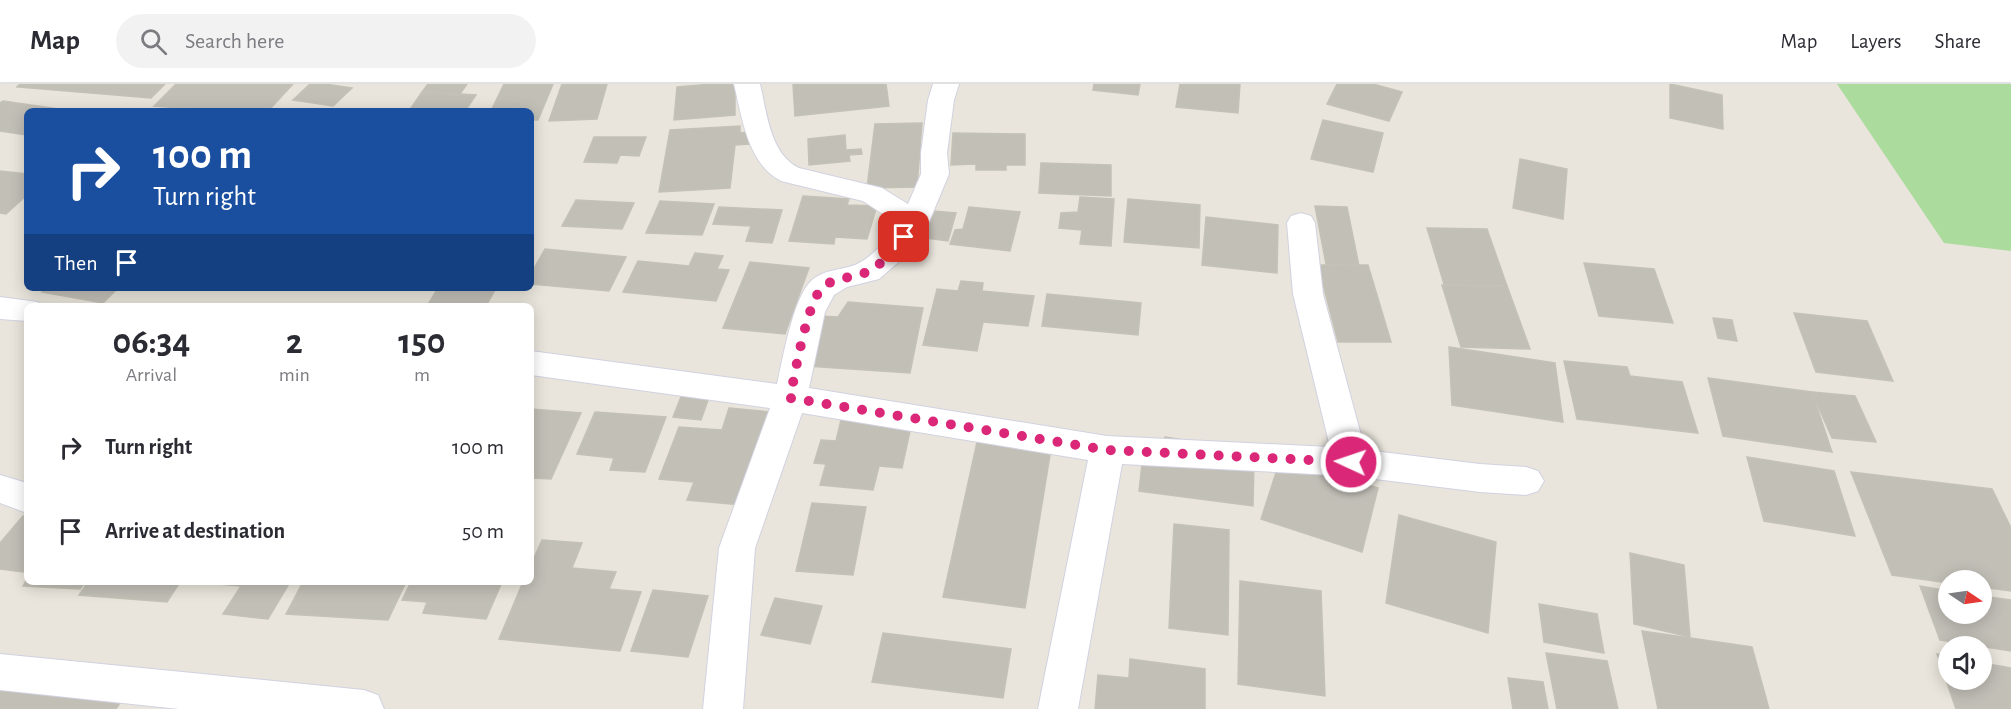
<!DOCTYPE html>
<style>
body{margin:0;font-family:"Alegreya Sans",sans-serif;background:#f2f2f3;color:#2b2b33;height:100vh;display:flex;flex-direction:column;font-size:22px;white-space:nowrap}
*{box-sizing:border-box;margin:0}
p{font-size:20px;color:#7c7c81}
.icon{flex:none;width:33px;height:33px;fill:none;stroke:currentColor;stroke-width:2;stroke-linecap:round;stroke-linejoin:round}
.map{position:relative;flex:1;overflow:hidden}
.sheet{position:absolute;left:24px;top:219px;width:510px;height:282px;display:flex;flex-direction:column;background:#fff;border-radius:9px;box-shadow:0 3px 15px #0003}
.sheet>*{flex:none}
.banner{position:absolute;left:24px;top:24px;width:510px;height:183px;border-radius:9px;box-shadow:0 3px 15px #0003;background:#1a4fa0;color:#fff;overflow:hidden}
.needle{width:39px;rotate:103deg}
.controls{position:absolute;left:1938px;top:486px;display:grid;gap:12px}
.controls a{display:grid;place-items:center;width:54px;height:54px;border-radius:50%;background:#fff;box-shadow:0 3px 15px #0003;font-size:30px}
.pin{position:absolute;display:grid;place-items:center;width:51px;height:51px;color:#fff;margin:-26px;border-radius:12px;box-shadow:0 3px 9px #0006}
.me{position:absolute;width:66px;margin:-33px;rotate:273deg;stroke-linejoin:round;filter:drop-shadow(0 0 4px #0008)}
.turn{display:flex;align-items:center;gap:21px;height:126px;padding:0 30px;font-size:27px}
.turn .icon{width:78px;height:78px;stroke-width:2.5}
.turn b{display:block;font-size:42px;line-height:51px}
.then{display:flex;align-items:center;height:57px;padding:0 30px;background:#0003;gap:12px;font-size:22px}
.eta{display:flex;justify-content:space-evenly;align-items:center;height:102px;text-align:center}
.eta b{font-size:36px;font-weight:600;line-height:42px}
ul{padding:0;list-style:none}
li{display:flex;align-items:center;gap:18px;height:84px;padding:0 30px}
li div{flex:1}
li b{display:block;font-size:22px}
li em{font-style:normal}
header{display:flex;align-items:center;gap:36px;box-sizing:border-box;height:84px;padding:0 30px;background:#fff;border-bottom:2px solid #e1e1e2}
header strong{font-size:28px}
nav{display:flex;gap:33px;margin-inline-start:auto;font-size:21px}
.search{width:420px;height:54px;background:#f2f2f3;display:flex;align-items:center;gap:15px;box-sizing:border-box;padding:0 21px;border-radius:33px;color:#7c7c81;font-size:22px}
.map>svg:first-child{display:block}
</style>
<header>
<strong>Map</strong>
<div class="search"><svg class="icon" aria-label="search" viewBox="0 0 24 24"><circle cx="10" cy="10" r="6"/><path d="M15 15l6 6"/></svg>Search here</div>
<nav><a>Map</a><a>Layers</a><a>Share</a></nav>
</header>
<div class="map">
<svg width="2011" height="625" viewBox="0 0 2011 625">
<rect width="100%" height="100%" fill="#e9e5dc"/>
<path fill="#acdb9e" d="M 1837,0 L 2011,0 L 2011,167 L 1944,159 Z"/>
<g fill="#c2bfb7" stroke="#c4c1b6" stroke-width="1.5">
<path d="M 20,0 L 165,0 L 151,14 L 17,3 Z"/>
<path d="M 176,0 L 293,0 L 268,27 L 226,27 L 154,22 Z"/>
<path d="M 310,0 L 325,0 L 352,4 L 333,22 L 293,16 Z"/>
<path d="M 428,0 L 467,0 L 460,10 L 422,8 Z"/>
<path d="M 504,0 L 553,0 L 538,36 L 531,36 L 531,27 L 491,27 Z"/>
<path d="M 562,0 L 607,0 L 597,35 L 549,37 Z"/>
<path d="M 712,0 L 735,0 L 735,31 L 674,36 L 677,3 Z"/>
<path d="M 793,0 L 886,0 L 889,22 L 795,32 Z"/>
<path d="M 1094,0 L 1140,0 L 1138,11 L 1093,6 Z"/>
<path d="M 1180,0 L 1240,0 L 1238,29 L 1176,23 Z"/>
<path d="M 1337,0 L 1373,0 L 1402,8 L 1389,37 L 1327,20 Z"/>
<path d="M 1670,0 L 1722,11 L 1723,45 L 1670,34 Z"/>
<path d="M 422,8 L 460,10 L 476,11 L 465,27 L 409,27 Z"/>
<path d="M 3,17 L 59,25 L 57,27 L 27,27 L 26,51 L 0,47 L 0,19 Z"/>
<path d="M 1323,36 L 1383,49 L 1373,88 L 1311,75 Z"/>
<path d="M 922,39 L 917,103 L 867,104 L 875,40 Z"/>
<path d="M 740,42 L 740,49 L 751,48 L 750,60 L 735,61 L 730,104 L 659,108 L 670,46 Z"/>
<path d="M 953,49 L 1025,50 L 1025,81 L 1006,81 L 1006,86 L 976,86 L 976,80 L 951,81 Z"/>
<path d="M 845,51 L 846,66 L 861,65 L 862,70 L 849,71 L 850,77 L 809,81 L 808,55 Z"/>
<path d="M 594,53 L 646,53 L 639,72 L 620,71 L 617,79 L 584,78 Z"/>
<path d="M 1520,75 L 1567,85 L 1563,135 L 1513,124 Z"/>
<path d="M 1041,79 L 1111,81 L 1111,112 L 1039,109 Z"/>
<path d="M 0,87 L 27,90 L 27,111 L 6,130 L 0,129 Z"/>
<path d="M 803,112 L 849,115 L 847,121 L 877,122 L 867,155 L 835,153 L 834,160 L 789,157 Z"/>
<path d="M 1080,113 L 1114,115 L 1111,162 L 1080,160 L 1082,146 L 1059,144 L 1061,129 L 1078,128 Z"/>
<path d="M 1128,115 L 1200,121 L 1199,164 L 1124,158 Z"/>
<path d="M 576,116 L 634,119 L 622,145 L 562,142 Z"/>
<path d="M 660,117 L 714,120 L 702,151 L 646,149 Z"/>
<path d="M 1315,122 L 1347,123 L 1359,182 L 1326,180 Z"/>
<path d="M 719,123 L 782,126 L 772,159 L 746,157 L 751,142 L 713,140 Z"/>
<path d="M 969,123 L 1020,128 L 1010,167 L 950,160 L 955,146 L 963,145 Z"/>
<path d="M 933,127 L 956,129 L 948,157 L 926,154 Z"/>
<path d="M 1206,133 L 1278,141 L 1277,189 L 1202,181 Z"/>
<path d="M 1427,144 L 1487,145 L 1507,202 L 1444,200 Z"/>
<path d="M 545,165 L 626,173 L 609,207 L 531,200 L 531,190 Z"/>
<path d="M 695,169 L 723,172 L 717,185 L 729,186 L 716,217 L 623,208 L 638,177 L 689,182 Z"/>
<path d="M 750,178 L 809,184 L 785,250 L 723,244 Z"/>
<path d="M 1584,179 L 1654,185 L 1673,239 L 1599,232 Z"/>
<path d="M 1318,181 L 1368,181 L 1391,258 L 1338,258 Z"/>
<path d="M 961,197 L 983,199 L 982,207 L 1034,212 L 1028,242 L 983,238 L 977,267 L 923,261 L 937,205 L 958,207 Z"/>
<path d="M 1442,201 L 1507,202 L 1530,265 L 1461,263 Z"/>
<path d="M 46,204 L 118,204 L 103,219 L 42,208 Z"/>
<path d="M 438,204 L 496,204 L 486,222 L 427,222 Z"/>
<path d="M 1047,210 L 1141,219 L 1138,251 L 1042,242 Z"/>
<path d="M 848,218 L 923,224 L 910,289 L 807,282 L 821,232 L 838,233 Z"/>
<path d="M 1794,229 L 1867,237 L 1893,297 L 1816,288 Z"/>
<path d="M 1713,234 L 1732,236 L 1737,257 L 1718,254 Z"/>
<path d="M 1449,263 L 1555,279 L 1563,338 L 1452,321 Z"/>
<path d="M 1564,277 L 1627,283 L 1630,292 L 1682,298 L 1698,349 L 1577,335 Z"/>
<path d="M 1708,294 L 1812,308 L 1832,368 L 1723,352 Z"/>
<path d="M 686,300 L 713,302 L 701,336 L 673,333 Z"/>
<path d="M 1812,308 L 1855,312 L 1876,358 L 1832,354 Z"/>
<path d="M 729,324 L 771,328 L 742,421 L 687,416 L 694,398 L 659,395 L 679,343 L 722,346 Z"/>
<path d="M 531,325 L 581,329 L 551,395 L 531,394 Z"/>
<path d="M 843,327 L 913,333 L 902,384 L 879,382 L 873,406 L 820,401 L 826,380 L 814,379 L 821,356 L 836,357 Z"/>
<path d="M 595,328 L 666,333 L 645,388 L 610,386 L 614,374 L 577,370 Z"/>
<path d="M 979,349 L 1052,359 L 1025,524 L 943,513 Z"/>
<path d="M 1165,353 L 1203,359 L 1254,375 L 1253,422 L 1139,407 L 1144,362 L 1164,364 Z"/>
<path d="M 1281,373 L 1378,404 L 1362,468 L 1261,435 Z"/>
<path d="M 1747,373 L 1834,387 L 1855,452 L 1764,437 Z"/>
<path d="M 1851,388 L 1992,405 L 2011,444 L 2011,507 L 1982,503 L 1982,496 L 1948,496 L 1948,499 L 1892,491 Z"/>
<path d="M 812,419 L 866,423 L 853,491 L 796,487 Z"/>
<path d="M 1399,431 L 1496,458 L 1488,549 L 1386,519 Z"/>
<path d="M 23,432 L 27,432 L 27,484 L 23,488 L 0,485 L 0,459 Z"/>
<path d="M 1174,440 L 1229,446 L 1228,551 L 1169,544 Z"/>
<path d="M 542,456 L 582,459 L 572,484 L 616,488 L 609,505 L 641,508 L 620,567 L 499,555 L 523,498 L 531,498 L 531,481 Z"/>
<path d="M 1630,469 L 1684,481 L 1690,553 L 1634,540 Z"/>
<path d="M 27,495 L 27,498 L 85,498 L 80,505 L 23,502 Z"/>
<path d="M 1240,497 L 1321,507 L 1325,612 L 1238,600 Z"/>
<path d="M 88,498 L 180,498 L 167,518 L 79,511 Z"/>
<path d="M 218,498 L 290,498 L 268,535 L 223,530 L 241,502 L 216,500 Z"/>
<path d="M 303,498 L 406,498 L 388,536 L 286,530 Z"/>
<path d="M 411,498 L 502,498 L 486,535 L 423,529 L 427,518 L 402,516 Z"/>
<path d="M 1920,502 L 1948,507 L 1948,530 L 1982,530 L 1982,512 L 2011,516 L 2011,567 L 1940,556 Z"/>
<path d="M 653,506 L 708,512 L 688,573 L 631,567 Z"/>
<path d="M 775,514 L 822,522 L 810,560 L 761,551 Z"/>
<path d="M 1539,520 L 1597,530 L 1604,569 L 1544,558 Z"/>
<path d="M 1642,547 L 1752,563 L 1769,625 L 1658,625 Z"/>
<path d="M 883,549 L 1011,565 L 1003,614 L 872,598 Z"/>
<path d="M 1546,569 L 1607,577 L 1618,625 L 1557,625 Z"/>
<path d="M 1937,570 L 1948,572 L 1948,596 L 1982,596 L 1982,579 L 2011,584 L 2011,625 L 1956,625 Z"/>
<path d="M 1130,575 L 1205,585 L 1205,625 L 1095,625 L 1098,591 L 1129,594 Z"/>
<path d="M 1508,594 L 1543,598 L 1548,625 L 1513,625 Z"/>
<path d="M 0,599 L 123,614 L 116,625 L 0,625 Z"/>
</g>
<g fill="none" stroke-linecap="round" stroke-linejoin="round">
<g stroke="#d1d2e0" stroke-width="2">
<g id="minor">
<path d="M 734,0 L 760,0 C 767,29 770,70 799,84 L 882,104 L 908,120 L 921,90 L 921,69 L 928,16 L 933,0 L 959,0 L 954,16 L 947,69 L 949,90 L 929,138 L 902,175 L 879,195 L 847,203 L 834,211 L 825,228 L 809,304 L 1107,352 L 1330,363 L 1293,210 L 1287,139 L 1291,132 L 1301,129 L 1311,132 L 1315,139 L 1323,210 L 1365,366 L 1480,380 L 1526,383 L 1538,387 L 1544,397 L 1538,407 L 1526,411 L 1480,408 L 1351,392 L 1122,380 L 1078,625 L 1038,625 L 1088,376 L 802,329 L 755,464 L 743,625 L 703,625 L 719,464 L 770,324 L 531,291 L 531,267 L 777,300 C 783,274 793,213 812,196 C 826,184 844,187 859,179 C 875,171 887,154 898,140 L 863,117 L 781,97 C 748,80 742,34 734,0 Z"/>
<path d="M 0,213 L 38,218 L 40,222 L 27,222 L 27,237 L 0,235 Z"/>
<path d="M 0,391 L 27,399 L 27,429 L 0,419 Z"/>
<path d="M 0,570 L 364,606 L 378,611 L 384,625 L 179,625 L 0,606 Z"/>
</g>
</g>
<use href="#minor" fill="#fff" fill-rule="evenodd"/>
</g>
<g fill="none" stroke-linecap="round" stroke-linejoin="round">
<path stroke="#db2777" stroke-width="10" stroke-dasharray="0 18" d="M 904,153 C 894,165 881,182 867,188 C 852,195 837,192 823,203 C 807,217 795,290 790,314 L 1107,366 L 1351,378"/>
</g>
</svg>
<div class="controls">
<a><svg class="needle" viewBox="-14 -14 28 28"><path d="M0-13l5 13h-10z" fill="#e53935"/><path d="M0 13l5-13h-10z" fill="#7c7c81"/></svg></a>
<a><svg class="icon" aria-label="sound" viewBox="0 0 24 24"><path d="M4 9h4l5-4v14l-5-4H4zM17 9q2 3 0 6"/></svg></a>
</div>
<div class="pin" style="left:904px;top:153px;background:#d93025"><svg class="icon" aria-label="arrive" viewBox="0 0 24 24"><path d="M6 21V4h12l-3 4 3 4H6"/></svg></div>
<svg class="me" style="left:1351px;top:378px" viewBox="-20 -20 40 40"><circle r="17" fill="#db2777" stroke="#fff" stroke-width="3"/><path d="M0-11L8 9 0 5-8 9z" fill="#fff"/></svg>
<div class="banner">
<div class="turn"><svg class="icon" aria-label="right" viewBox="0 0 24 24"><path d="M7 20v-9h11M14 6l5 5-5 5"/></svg><div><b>100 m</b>Turn right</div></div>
<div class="then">Then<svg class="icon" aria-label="arrive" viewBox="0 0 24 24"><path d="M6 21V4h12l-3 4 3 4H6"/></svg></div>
</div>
<section class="sheet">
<div class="eta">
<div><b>06:34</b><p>Arrival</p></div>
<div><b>2</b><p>min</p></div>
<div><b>150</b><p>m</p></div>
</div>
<ul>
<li><svg class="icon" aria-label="right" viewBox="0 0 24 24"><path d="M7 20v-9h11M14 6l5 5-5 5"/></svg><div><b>Turn right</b></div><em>100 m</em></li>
<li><svg class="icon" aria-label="arrive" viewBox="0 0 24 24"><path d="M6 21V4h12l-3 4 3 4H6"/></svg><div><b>Arrive at destination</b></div><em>50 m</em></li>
</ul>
</section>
</div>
